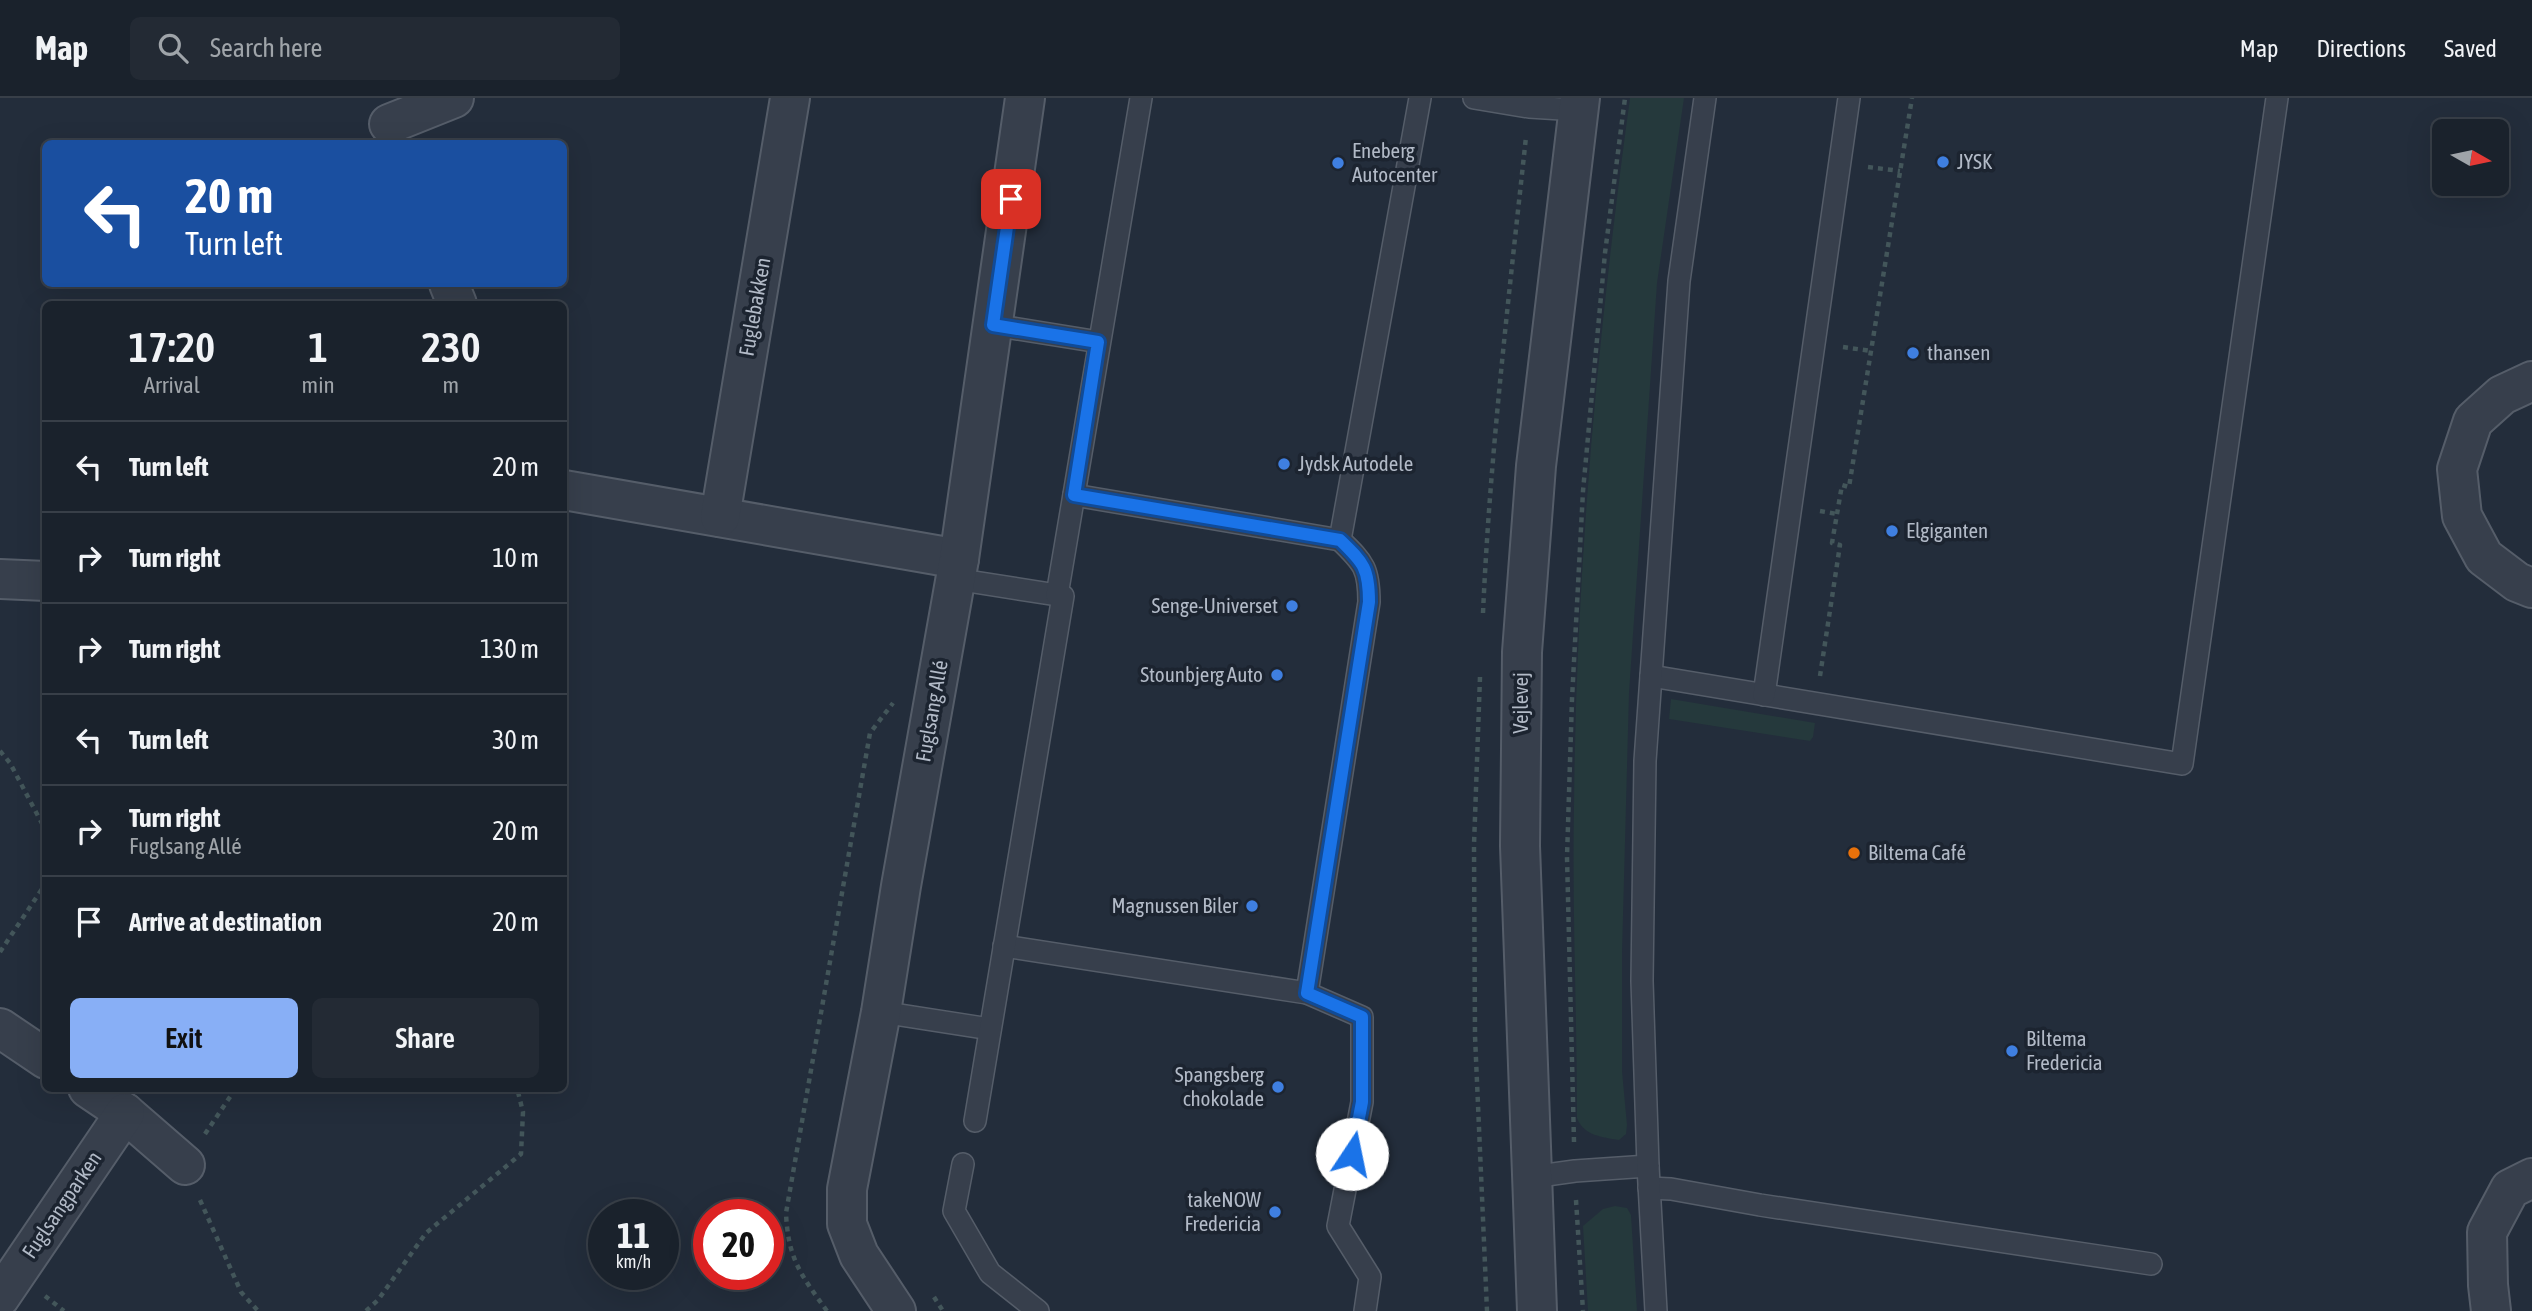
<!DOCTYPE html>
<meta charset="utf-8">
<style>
body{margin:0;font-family:"Asap Condensed",sans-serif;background:#232a34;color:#f1f3f6;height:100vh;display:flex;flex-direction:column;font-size:26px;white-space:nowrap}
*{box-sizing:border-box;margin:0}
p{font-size:23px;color:#9fa4a9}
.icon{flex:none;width:38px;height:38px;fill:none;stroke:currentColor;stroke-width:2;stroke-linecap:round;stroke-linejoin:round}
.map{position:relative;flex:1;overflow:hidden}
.drawer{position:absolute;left:42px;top:203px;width:525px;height:791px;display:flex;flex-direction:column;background:#1a222c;border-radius:10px;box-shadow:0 7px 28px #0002,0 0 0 2px #383f48}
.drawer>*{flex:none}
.guide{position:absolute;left:42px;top:42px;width:525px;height:147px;border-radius:10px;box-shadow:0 7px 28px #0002,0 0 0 2px #383f48;background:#1a4fa0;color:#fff;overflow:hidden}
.needle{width:46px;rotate:99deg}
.tools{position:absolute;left:2432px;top:21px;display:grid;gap:14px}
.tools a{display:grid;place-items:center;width:77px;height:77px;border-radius:10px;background:#1a222c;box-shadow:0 7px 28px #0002,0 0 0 2px #383f48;font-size:35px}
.speed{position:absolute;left:588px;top:1101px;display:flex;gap:14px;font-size:35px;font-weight:700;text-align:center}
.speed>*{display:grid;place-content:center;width:91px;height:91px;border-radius:50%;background:#1a222c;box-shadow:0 7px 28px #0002,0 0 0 2px #383f48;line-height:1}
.speed small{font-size:18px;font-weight:400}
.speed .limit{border:10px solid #d22;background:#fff;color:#111}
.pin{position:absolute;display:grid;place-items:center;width:60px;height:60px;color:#fff;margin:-30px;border-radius:14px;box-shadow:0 4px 10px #0006}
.me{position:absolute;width:77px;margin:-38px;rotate:11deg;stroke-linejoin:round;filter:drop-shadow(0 0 5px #0008)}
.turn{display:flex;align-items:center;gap:24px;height:147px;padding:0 28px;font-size:32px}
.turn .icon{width:91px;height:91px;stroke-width:2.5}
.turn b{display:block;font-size:49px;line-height:60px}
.eta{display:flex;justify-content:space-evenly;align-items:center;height:119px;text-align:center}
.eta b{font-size:42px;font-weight:600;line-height:49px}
.button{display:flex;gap:14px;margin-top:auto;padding:14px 28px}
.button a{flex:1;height:80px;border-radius:10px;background:#88aff6;color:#111;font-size:28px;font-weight:600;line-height:80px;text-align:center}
.button a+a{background:#232a34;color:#f1f3f6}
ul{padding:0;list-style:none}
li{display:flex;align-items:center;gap:21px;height:91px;padding:0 28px;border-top:2px solid #383f48}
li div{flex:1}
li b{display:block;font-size:26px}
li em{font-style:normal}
header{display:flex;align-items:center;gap:42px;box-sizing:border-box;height:98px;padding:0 35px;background:#1a222c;border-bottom:2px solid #383f48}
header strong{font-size:33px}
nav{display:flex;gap:38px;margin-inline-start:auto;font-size:24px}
.search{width:490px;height:63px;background:#232a34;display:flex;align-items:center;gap:18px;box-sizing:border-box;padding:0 24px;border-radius:10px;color:#9fa4a9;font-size:26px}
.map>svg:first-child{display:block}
</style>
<header>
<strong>Map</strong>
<div class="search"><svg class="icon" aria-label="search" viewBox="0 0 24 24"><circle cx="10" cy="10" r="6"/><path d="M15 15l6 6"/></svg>Search here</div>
<nav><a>Map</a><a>Directions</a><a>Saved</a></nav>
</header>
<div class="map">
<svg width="2532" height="1213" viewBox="0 0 2532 1213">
<rect width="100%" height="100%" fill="#232d3b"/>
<g fill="#25393c">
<path d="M 1630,0 L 1684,0 L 1657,185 L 1629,595 L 1622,855 L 1622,973 L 1627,1027 L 1626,1036 L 1619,1042 C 1602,1039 1584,1038 1577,1020 C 1577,916 1572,812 1574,708 C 1576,471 1598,234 1630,0 Z"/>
<path d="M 1671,601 L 1815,625 L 1813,639 L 1810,643 L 1669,621 Z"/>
<path d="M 1615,1108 L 1627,1110 L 1631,1117 L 1637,1213 L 1588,1213 L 1583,1128 L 1603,1111 Z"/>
</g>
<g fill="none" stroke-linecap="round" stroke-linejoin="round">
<g stroke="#555d69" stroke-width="24">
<g id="service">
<path d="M 1474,0 L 1529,9 L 1578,12"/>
<path d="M 993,227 L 1099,244"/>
<path d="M 1074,397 L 1340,442"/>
<path d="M 955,481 L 1057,497"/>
<path d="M 1651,578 L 2182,666 L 2277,0"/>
<path d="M 1764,597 L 1849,0"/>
<path d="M 1004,848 L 1307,895 L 1362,919 L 1362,1004 L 1338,1128 L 1370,1179 L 1365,1213"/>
<path d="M 1307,895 L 1369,504 C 1369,471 1364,465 1340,442 L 1420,0"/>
<path d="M 881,914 L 990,931"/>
<path d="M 975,1023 L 1063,498 L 1057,497 L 1141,0"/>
<path d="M 963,1066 L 954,1113 L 990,1175 L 1038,1213"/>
<path d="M 1532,1079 L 1575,1073 L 1648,1068"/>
<path d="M 1649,1090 L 1671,1091 L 1760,1107 L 2151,1166"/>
<path d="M 1656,1213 L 1648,1068 L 1642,883 L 1645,663 L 1679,183 L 1705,0"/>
</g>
</g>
<g stroke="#555d69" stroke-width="42">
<g id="minor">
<path d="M 389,26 L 454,0"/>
<path d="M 449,186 L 457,206"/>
<path d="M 2532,283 L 2502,297 L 2473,323 L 2457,371 L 2462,418 L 2484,459 L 2517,484 L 2532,490"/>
<path d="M 564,392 L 959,461"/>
<path d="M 720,419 L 790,0"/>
<path d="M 0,481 L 46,483"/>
<path d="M 0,930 L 46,961"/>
<path d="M 88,990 L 125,1015 L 185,1067"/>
<path d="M 0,1199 L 125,1015"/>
<path d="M 896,1213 L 859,1157 L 847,1126 L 847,1091 L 881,914 L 901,788 L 959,461 L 1025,0"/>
<path d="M 2491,1213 L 2488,1187 L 2487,1134 L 2510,1091 L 2532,1080"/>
</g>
</g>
<g stroke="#555d69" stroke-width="42">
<path id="tertiary" d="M 1537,1213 L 1520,748 L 1522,554 L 1536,368 L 1580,0"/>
</g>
<g stroke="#43565a" stroke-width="4.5" stroke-dasharray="5 5" stroke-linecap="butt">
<path d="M 1868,69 L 1900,73"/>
<path d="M 1843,249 L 1871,253"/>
<path d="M 1820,413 L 1837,416"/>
<path d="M 1483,515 C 1490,356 1509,197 1526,39"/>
<path d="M 1820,578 L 1840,447 L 1832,445 L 1842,387 L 1849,389 L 1912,0"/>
<path d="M 1480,579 L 1474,747 L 1475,938 L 1487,1213"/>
<path d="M 0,653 L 10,665 L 46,733"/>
<path d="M 0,854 L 46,785"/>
<path d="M 205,1036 L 236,990"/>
<path d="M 1574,1044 L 1567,759 L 1572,601 L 1583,393 L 1605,155 L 1625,0"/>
<path d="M 200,1102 L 241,1194 L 258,1213"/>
<path d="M 1576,1102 L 1583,1213"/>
<path d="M 45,1198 L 64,1213"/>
<path d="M 934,1199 L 943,1213"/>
<path d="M 366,1213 L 378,1202 L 426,1135 L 521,1056 L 523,1014 L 517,990"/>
<path d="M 827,1213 C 801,1177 788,1161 786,1115 L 870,635 L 893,605"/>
</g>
<use href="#service" stroke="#373f4c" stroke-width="21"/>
<use href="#minor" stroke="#373f4c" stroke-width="38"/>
<use href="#tertiary" stroke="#373f4c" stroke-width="38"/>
</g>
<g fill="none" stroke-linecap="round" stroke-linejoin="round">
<g stroke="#114b97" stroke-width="18">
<path id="route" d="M 1011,101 L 993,227 L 1098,244 L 1074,397 L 1340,442 C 1364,465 1369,471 1369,504 L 1307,895 L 1362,919 L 1362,1004 L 1352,1056"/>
</g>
<use href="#route" stroke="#1a73e8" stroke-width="12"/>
</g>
<g fill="#3f7fe0" stroke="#1c2430" stroke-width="2.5">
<circle cx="1943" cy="64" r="7"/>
<circle cx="1338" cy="65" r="7"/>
<circle cx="1913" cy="255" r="7"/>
<circle cx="1284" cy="366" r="7"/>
<circle cx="1892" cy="433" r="7"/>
<circle cx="1292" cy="508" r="7"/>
<circle cx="1277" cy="577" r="7"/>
<circle cx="1252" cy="808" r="7"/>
<circle cx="2012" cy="953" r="7"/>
<circle cx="1278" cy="989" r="7"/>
<circle cx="1275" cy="1114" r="7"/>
</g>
<circle fill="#e8710a" stroke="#1c2430" stroke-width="2.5" cx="1854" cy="755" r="7"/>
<g text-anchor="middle" stroke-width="7" stroke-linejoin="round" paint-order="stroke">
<g font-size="21" fill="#b2bac7" stroke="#1c2430" text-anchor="start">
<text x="1352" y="60">Eneberg<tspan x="1352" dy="24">Autocenter</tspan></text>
<text x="1957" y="71">JYSK</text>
<text x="1927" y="262">thansen</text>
<text x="1298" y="373">Jydsk Autodele</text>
<text x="1906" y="440">Elgiganten</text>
<text x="1278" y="515" text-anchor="end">Senge-Universet</text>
<text x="1263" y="584" text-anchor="end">Stounbjerg Auto</text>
<text x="1868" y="762">Biltema Café</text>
<text x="1238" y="815" text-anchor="end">Magnussen Biler</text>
<text x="2026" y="948">Biltema<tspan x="2026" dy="24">Fredericia</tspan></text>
<text x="1264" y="984" text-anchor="end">Spangsberg<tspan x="1264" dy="24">chokolade</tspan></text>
<text x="1261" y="1109" text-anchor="end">takeNOW<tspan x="1261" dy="24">Fredericia</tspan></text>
</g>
<g font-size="21" fill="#b2bac7" stroke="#1c2430">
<text transform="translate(755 209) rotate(-80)" y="7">Fuglebakken</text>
<text transform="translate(1521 605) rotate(-90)" y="7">Vejlevej</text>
<text transform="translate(932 613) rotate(-80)" y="7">Fuglsang Allé</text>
<text transform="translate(62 1107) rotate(-56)" y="7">Fuglsangparken</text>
</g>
</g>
</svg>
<div class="tools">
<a><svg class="needle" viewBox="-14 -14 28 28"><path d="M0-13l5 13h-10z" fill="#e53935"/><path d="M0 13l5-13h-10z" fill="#9fa4a9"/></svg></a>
</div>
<div class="speed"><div>11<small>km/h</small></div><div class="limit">20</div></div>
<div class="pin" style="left:1011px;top:101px;background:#d93025"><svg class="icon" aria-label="arrive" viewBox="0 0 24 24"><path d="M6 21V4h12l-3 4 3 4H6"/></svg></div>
<svg class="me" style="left:1352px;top:1056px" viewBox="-20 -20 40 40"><circle r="19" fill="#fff"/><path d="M0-13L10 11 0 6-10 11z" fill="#1a73e8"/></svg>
<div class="guide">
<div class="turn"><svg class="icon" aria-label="left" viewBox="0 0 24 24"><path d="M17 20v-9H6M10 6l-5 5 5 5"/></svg><div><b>20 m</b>Turn left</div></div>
</div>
<section class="drawer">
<div class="eta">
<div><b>17:20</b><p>Arrival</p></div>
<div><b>1</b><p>min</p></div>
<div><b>230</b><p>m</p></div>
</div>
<ul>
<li><svg class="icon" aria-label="left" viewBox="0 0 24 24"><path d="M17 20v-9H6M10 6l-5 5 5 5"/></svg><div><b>Turn left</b></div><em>20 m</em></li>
<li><svg class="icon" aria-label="right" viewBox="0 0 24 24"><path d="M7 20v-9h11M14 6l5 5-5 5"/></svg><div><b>Turn right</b></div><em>10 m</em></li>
<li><svg class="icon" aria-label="right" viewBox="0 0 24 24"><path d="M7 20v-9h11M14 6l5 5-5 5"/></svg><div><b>Turn right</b></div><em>130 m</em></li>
<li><svg class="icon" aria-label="left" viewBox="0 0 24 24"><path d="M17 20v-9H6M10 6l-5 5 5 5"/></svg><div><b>Turn left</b></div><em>30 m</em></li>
<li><svg class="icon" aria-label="right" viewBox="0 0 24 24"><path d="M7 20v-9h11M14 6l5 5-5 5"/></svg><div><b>Turn right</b><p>Fuglsang Allé</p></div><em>20 m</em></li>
<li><svg class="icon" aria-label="arrive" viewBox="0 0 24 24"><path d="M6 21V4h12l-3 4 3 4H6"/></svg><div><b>Arrive at destination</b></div><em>20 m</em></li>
</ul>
<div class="button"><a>Exit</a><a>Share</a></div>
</section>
</div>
